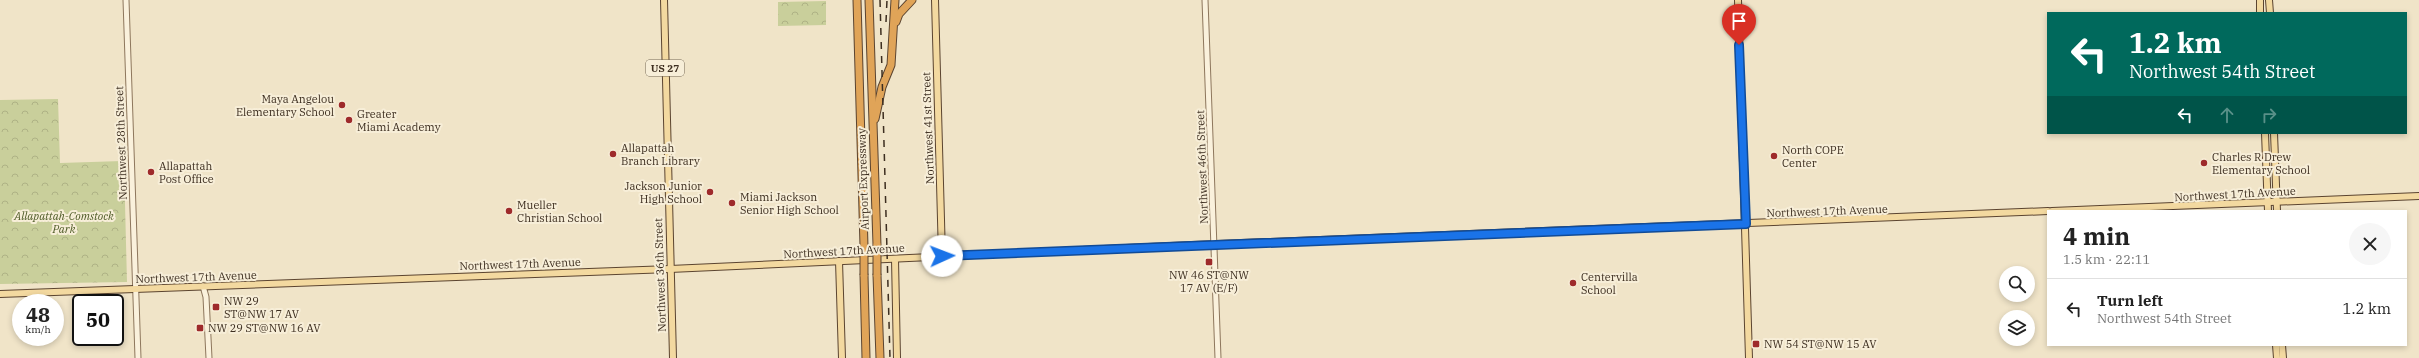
<!DOCTYPE html>
<meta charset="utf-8">
<style>
body{margin:0;font-family:"IBM Plex Serif",serif;background:#f6f6f6;color:#222;height:100vh;display:flex;flex-direction:column;font-size:15px;white-space:nowrap}
*{box-sizing:border-box;margin:0}
p{font-size:13px;color:#767676}
.icon{flex:none;width:22px;height:22px;fill:none;stroke:currentColor;stroke-width:2;stroke-linecap:round;stroke-linejoin:round}
.map{position:relative;flex:1;overflow:hidden}
.panel{position:absolute;left:2047px;top:210px;width:360px;height:136px;display:flex;flex-direction:column;background:#fff;border-radius:0px;box-shadow:0 2px 6px #0003}
.panel>*{flex:none}
.top-card{position:absolute;left:2047px;top:12px;width:360px;height:122px;border-radius:0px;box-shadow:0 2px 6px #0003;background:#00695c;color:#fff;overflow:hidden}
.controls{position:absolute;left:1999px;top:266px;display:grid;gap:8px}
.controls a{display:grid;place-items:center;width:36px;height:36px;border-radius:50%;background:#fff;box-shadow:0 2px 6px #0003;font-size:20px}
.speed{position:absolute;left:12px;top:294px;display:flex;gap:8px;font-size:20px;font-weight:700;text-align:center}
.speed>*{display:grid;place-content:center;width:52px;height:52px;border-radius:50%;background:#fff;box-shadow:0 2px 6px #0003;line-height:1}
.speed small{font-size:10px;font-weight:400}
.speed .limit{border:2px solid #111;border-radius:6px;background:#fff;color:#111}
.pin{position:absolute;display:grid;place-items:center;width:34px;height:34px;color:#fff;margin:-41px -17px;border-radius:50% 50% 50% 0;rotate:-45deg;box-shadow:0 0 4px #0007}
.pin .icon{rotate:45deg}
.me{position:absolute;width:44px;margin:-22px;rotate:88deg;stroke-linejoin:round;filter:drop-shadow(0 0 3px #0008)}
.turn{display:flex;align-items:center;gap:14px;height:84px;padding:0 16px;font-size:18px}
.turn .icon{width:52px;height:52px;stroke-width:2.5}
.turn b{display:block;font-size:28px;line-height:34px}
.lanes{display:flex;align-items:center;height:38px;padding:0 16px;background:#0003;justify-content:center;gap:20px;direction:ltr}
.lanes .off{opacity:.35}
.round{display:grid;place-items:center;flex:none;width:42px;height:42px;border-radius:21px;background:#f6f6f6}
.overview{display:flex;align-items:center;justify-content:space-between;height:68px;padding:0 16px}
h1{font-size:24px;font-weight:800;line-height:30px}
ul{padding:0;list-style:none}
li{display:flex;align-items:center;gap:12px;height:60px;padding:0 16px;border-top:1px solid #e0e0e0}
li div{flex:1}
li b{display:block;font-size:15px}
li em{font-style:normal}
.map>svg:first-child{display:block}
</style>
<div class="map">
<svg width="2419" height="358" viewBox="0 0 2419 358">
<defs>
<pattern id="park-crowns" width="20" height="18" patternUnits="userSpaceOnUse"><rect width="20" height="18" fill="#c9cf9b"/><path d="M2 6a3 3 0 1 1 6 0M12 15a3 3 0 1 1 6 0" fill="none" stroke="#aeb285"/></pattern>
</defs>
<rect width="100%" height="100%" fill="#f0e4c8"/>
<g fill="url(#park-crowns)">
<path d="M 826,1 L 826,25 L 778,26 L 778,2 Z"/>
<path d="M 58,99 L 60,163 L 122,161 L 124,164 L 127,282 L 0,284 L 0,100 Z"/>
</g>
<g fill="none" stroke-linecap="round" stroke-linejoin="round">
<g stroke="#8d765c" stroke-width="7">
<g id="minor">
<path d="M 126,0 L 138,358"/>
<path d="M 1205,0 L 1218,358"/>
<path d="M 203,286 L 206,297 L 209,358"/>
</g>
</g>
<g stroke="#5b4430" stroke-width="8">
<g id="major">
<path d="M 664,0 L 673,358"/>
<path d="M 935,0 L 942,256"/>
<path d="M 1738,0 L 1749,358"/>
<path d="M 2260,0 L 2260,13"/>
<path d="M 2269,0 L 2270,13"/>
<path d="M 2265,133 L 2268,211"/>
<path d="M 2274,133 L 2277,211"/>
<path d="M 2052,211 L 2419,196"/>
<path d="M 895,259 L 897,358"/>
<path d="M 839,261 L 842,358"/>
<path d="M 0,294 L 670,269 L 1192,245 L 2048,211"/>
<path d="M 2276,345 L 2277,358"/>
<path d="M 2282,345 L 2283,358"/>
</g>
</g>
<g stroke="#5b4430" stroke-width="9">
<g id="highway">
<path d="M 857,0 L 864,246"/>
<path d="M 869,0 L 877,245"/>
<path d="M 896,22 L 899,14 L 912,0"/>
<path d="M 875,119 L 882,87 L 891,65 L 895,0"/>
<path d="M 864,275 L 866,358"/>
<path d="M 877,275 L 880,358"/>
</g>
</g>
<use href="#minor" stroke="#faf1dc" stroke-width="5"/>
<use href="#major" stroke="#f3d9a0" stroke-width="6"/>
<use href="#highway" stroke="#e0a458" stroke-width="7"/>
<g stroke="#3d2e20" stroke-width="1.5" stroke-dasharray="7 7" stroke-linecap="butt">
<path d="M 880,0 L 890,358"/>
<path d="M 886,22 L 887,0"/>
</g>
<g stroke="#5b4430" stroke-width="9" stroke-linecap="butt">
<g id="highway-bridge">
<path d="M 877,245 L 877,275"/>
<path d="M 864,246 L 864,275"/>
</g>
</g>
<use href="#highway-bridge" stroke="#e0a458" stroke-width="7"/>
</g>
<g fill="none" stroke-linecap="round" stroke-linejoin="round">
<g stroke="#114b97" stroke-width="10">
<path id="route" d="M 942,256 L 1746,224 L 1739,45"/>
</g>
<use href="#route" stroke="#1a73e8" stroke-width="7"/>
</g>
<g fill="#9e2a2b" stroke="#f7eed8" stroke-width="1.5">
<circle cx="342" cy="105" r="4"/>
<circle cx="349" cy="120" r="4"/>
<circle cx="613" cy="154" r="4"/>
<circle cx="1774" cy="156" r="4"/>
<circle cx="2204" cy="163" r="4"/>
<circle cx="151" cy="172" r="4"/>
<circle cx="710" cy="192" r="4"/>
<circle cx="732" cy="203" r="4"/>
<circle cx="509" cy="211" r="4"/>
<rect x="1205" y="258" width="8" height="8" rx="2"/>
<circle cx="1573" cy="283" r="4"/>
<rect x="212" y="303" width="8" height="8" rx="2"/>
<rect x="196" y="324" width="8" height="8" rx="2"/>
<rect x="1752" y="340" width="8" height="8" rx="2"/>
</g>
<g text-anchor="middle" stroke-width="4" stroke-linejoin="round" paint-order="stroke">
<rect fill="#f7eed8" stroke="#756857" stroke-width="1" x="646" y="60" width="38" height="16" rx="3"/>
<g font-size="10" font-weight="bold" fill="#3d2e20">
<text x="665" y="72">US 27</text>
</g>
<g font-size="11" fill="#3d2e20" stroke="#f7eed8" text-anchor="start">
<text x="334" y="103" text-anchor="end">Maya Angelou<tspan x="334" dy="13">Elementary School</tspan></text>
<text x="357" y="118">Greater<tspan x="357" dy="13">Miami Academy</tspan></text>
<text x="621" y="152">Allapattah<tspan x="621" dy="13">Branch Library</tspan></text>
<text x="1782" y="154">North COPE<tspan x="1782" dy="13">Center</tspan></text>
<text x="2212" y="161">Charles R Drew<tspan x="2212" dy="13">Elementary School</tspan></text>
<text x="159" y="170">Allapattah<tspan x="159" dy="13">Post Office</tspan></text>
<text x="702" y="190" text-anchor="end">Jackson Junior<tspan x="702" dy="13">High School</tspan></text>
<text x="740" y="201">Miami Jackson<tspan x="740" dy="13">Senior High School</tspan></text>
<text x="517" y="209">Mueller<tspan x="517" dy="13">Christian School</tspan></text>
<text x="1209" y="279" text-anchor="middle">NW 46 ST@NW<tspan x="1209" dy="13">17 AV (E/F)</tspan></text>
<text x="1581" y="281">Centervilla<tspan x="1581" dy="13">School</tspan></text>
<text x="224" y="305">NW 29<tspan x="224" dy="13">ST@NW 17 AV</tspan></text>
<text x="208" y="332">NW 29 ST@NW 16 AV</text>
<text x="1764" y="348">NW 54 ST@NW 15 AV</text>
</g>
<g font-size="11" fill="#3d2e20" stroke="#f7eed8">
<text transform="translate(928 128) rotate(-92)" y="4">Northwest 41st Street</text>
<text transform="translate(121 143) rotate(-92)" y="4">Northwest 28th Street</text>
<text transform="translate(1202 167) rotate(-92)" y="4">Northwest 46th Street</text>
<text transform="translate(863 179) rotate(-92)" y="4">Airport Expressway</text>
<text transform="translate(2235 194) rotate(-3)" y="4">Northwest 17th Avenue</text>
<text transform="translate(1827 211) rotate(-2)" y="4">Northwest 17th Avenue</text>
<text transform="translate(844 251) rotate(-3)" y="4">Northwest 17th Avenue</text>
<text transform="translate(520 264) rotate(-2)" y="4">Northwest 17th Avenue</text>
<text transform="translate(660 275) rotate(-92)" y="4">Northwest 36th Street</text>
<text transform="translate(196 277) rotate(-2)" y="4">Northwest 17th Avenue</text>
</g>
<g font-size="11" font-style="italic" fill="#4d5a26" stroke="#f7eed8">
<text x="64" y="220">Allapattah-Comstock<tspan x="64" dy="13">Park</tspan></text>
</g>
</g>
</svg>
<div class="controls">
<a><svg class="icon" aria-label="search" viewBox="0 0 24 24"><circle cx="10" cy="10" r="6"/><path d="M15 15l6 6"/></svg></a>
<a><svg class="icon" aria-label="layers" viewBox="0 0 24 24"><path d="M12 4l9 5-9 5-9-5zM3 14l9 5 9-5"/></svg></a>
</div>
<div class="speed"><div>48<small>km/h</small></div><div class="limit">50</div></div>
<div class="pin" style="left:1739px;top:45px;background:#d93025"><svg class="icon" aria-label="arrive" viewBox="0 0 24 24"><path d="M6 21V4h12l-3 4 3 4H6"/></svg></div>
<svg class="me" style="left:942px;top:256px" viewBox="-20 -20 40 40"><circle r="19" fill="#fff"/><path d="M0-13L10 11 0 6-10 11z" fill="#1a73e8"/></svg>
<div class="top-card">
<div class="turn"><svg class="icon" aria-label="left" viewBox="0 0 24 24"><path d="M17 20v-9H6M10 6l-5 5 5 5"/></svg><div><b>1.2 km</b>Northwest 54th Street</div></div>
<div class="lanes"><svg class="icon" aria-label="left" viewBox="0 0 24 24"><path d="M17 20v-9H6M10 6l-5 5 5 5"/></svg><svg class="icon off" aria-label="ahead" viewBox="0 0 24 24"><path d="M12 20V5M6 11l6-6 6 6"/></svg><svg class="icon off" aria-label="right" viewBox="0 0 24 24"><path d="M7 20v-9h11M14 6l5 5-5 5"/></svg></div>
</div>
<section class="panel">
<div class="overview"><div><h1>4 min</h1><p>1.5 km · 22:11</p></div><a class="round"><svg class="icon" aria-label="close" viewBox="0 0 24 24"><path d="M6 6l12 12M18 6L6 18"/></svg></a></div>
<ul>
<li><svg class="icon" aria-label="left" viewBox="0 0 24 24"><path d="M17 20v-9H6M10 6l-5 5 5 5"/></svg><div><b>Turn left</b><p>Northwest 54th Street</p></div><em>1.2 km</em></li>
</ul>
</section>
</div>
